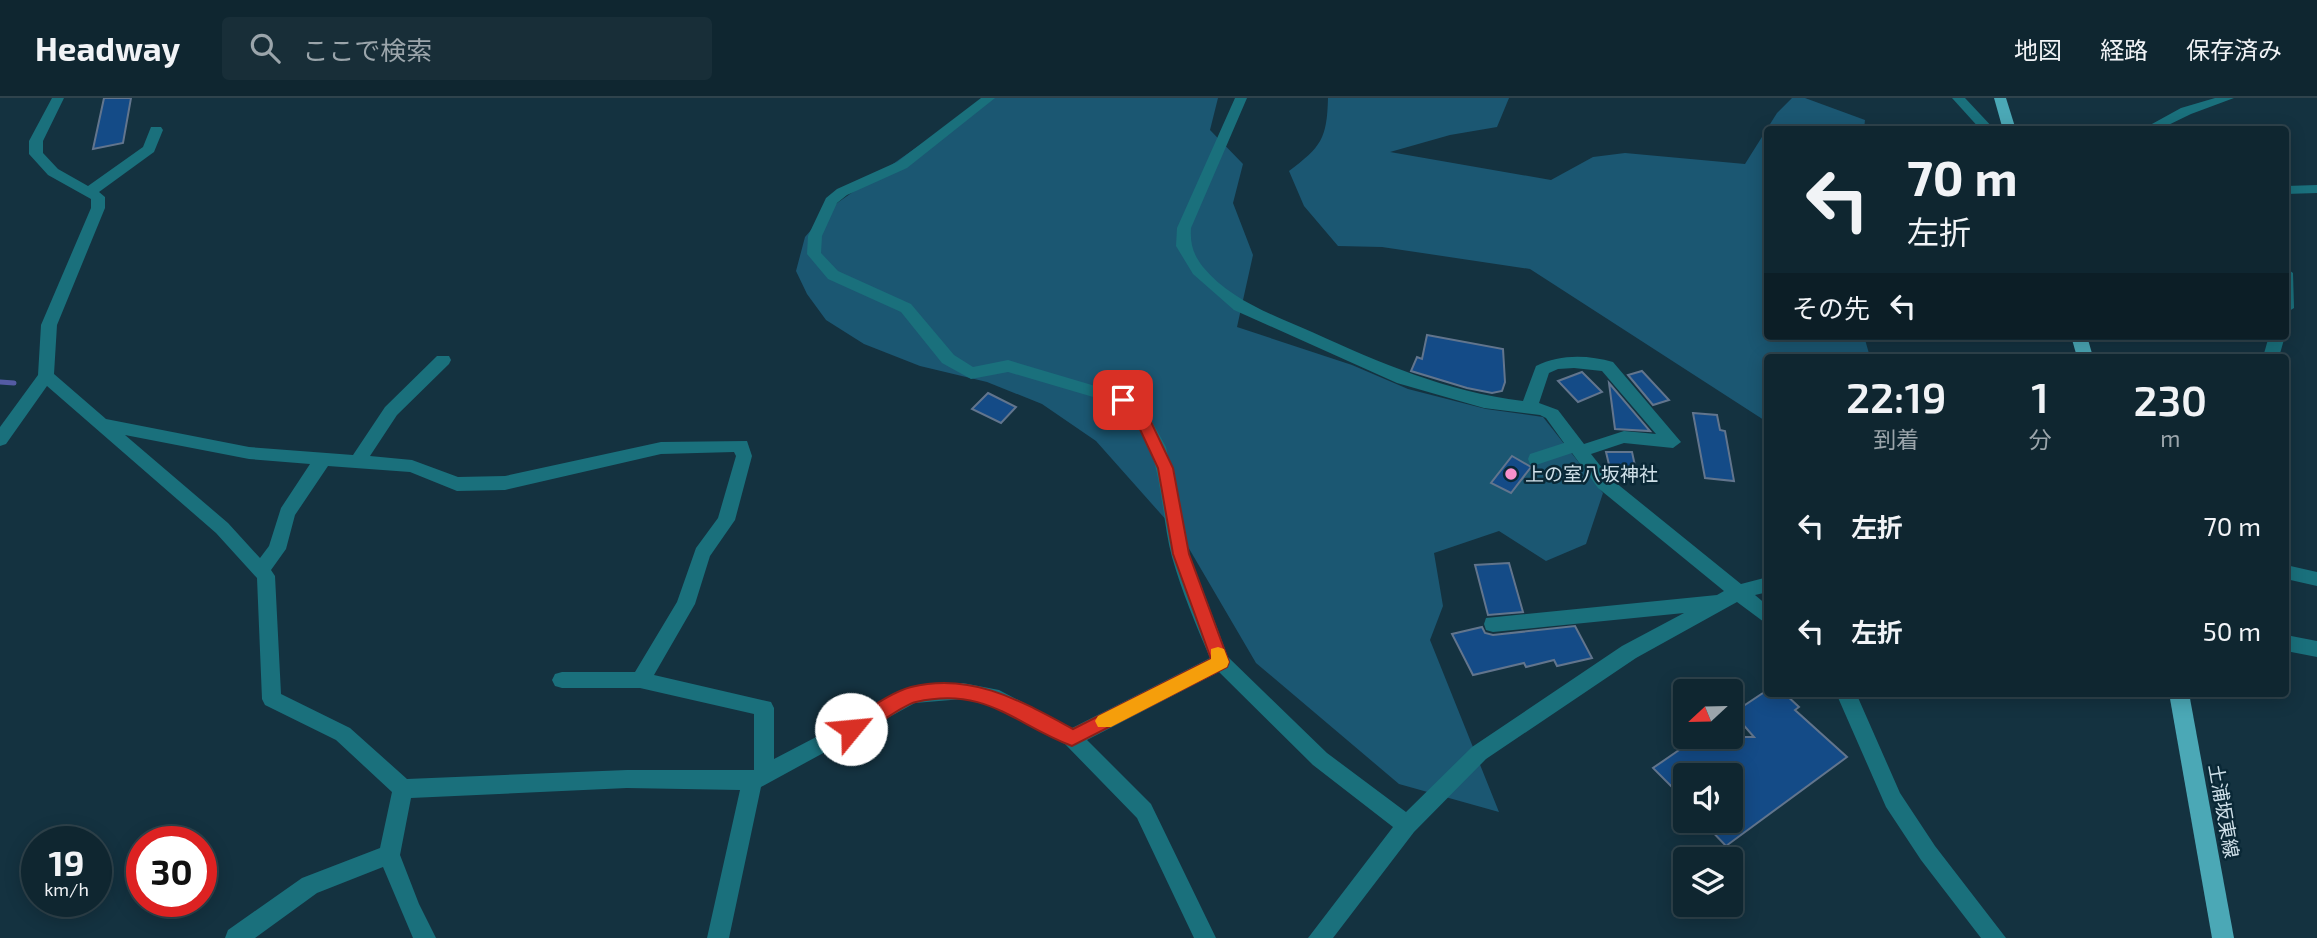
<!DOCTYPE html>
<html lang="ja">
<meta charset="utf-8">
<style>
body{margin:0;font-family:"Exo 2","Noto Sans JP",sans-serif;background:#182e38;color:#f1f3f6;height:100vh;display:flex;flex-direction:column;font-size:26px;white-space:nowrap}
*{box-sizing:border-box;margin:0}
p{font-size:23px;color:#9ba5ab}
.icon{flex:none;width:38px;height:38px;fill:none;stroke:currentColor;stroke-width:2;stroke-linecap:round;stroke-linejoin:round}
.map{position:relative;flex:1;overflow:hidden}
.side{position:absolute;left:1764px;top:256px;width:525px;height:343px;display:flex;flex-direction:column;background:#0f2630;border-radius:7px;box-shadow:0 4px 18px #0003,0 0 0 2px #2f434c}
.side>*{flex:none}
.guide{position:absolute;left:1764px;top:28px;width:525px;height:214px;border-radius:7px;box-shadow:0 4px 18px #0003,0 0 0 2px #2f434c;background:#0f2630;color:#f1f3f6;overflow:hidden}
.needle{width:46px;rotate:248deg}
.buttons{position:absolute;left:1673px;top:581px;display:grid;gap:14px}
.buttons a{display:grid;place-items:center;width:70px;height:70px;border-radius:7px;background:#0f2630;box-shadow:0 4px 18px #0003,0 0 0 2px #2f434c;font-size:35px}
.speed{position:absolute;left:21px;top:728px;display:flex;gap:14px;font-size:35px;font-weight:700;text-align:center}
.speed>*{display:grid;place-content:center;width:91px;height:91px;border-radius:50%;background:#0f2630;box-shadow:0 4px 18px #0003,0 0 0 2px #2f434c;line-height:1}
.speed small{font-size:18px;font-weight:400}
.speed .limit{border:10px solid #d22;background:#fff;color:#111}
.pin{position:absolute;display:grid;place-items:center;width:60px;height:60px;color:#fff;margin:-30px;border-radius:14px;box-shadow:0 4px 10px #0006}
.me{position:absolute;width:77px;margin:-38px;rotate:62deg;stroke-linejoin:round;filter:drop-shadow(0 0 5px #0008)}
.turn{display:flex;align-items:center;gap:24px;height:147px;padding:0 28px;font-size:32px}
.turn .icon{width:91px;height:91px;stroke-width:2.5}
.turn b{display:block;font-size:49px;line-height:60px}
.then{display:flex;align-items:center;height:66px;padding:0 28px;background:#0003;gap:14px;font-size:26px}
.eta{display:flex;justify-content:space-evenly;align-items:center;height:119px;text-align:center}
.eta b{font-size:42px;font-weight:600;line-height:49px}
ul{padding:0;list-style:none}
li{display:flex;align-items:center;gap:21px;height:105px;padding:0 28px}
li div{flex:1}
li b{display:block;font-size:26px}
li em{font-style:normal}
header{display:flex;align-items:center;gap:42px;box-sizing:border-box;height:98px;padding:0 35px;background:#0f2630;border-bottom:2px solid #2f434c}
header strong{font-size:33px}
nav{display:flex;gap:38px;margin-inline-start:auto;font-size:24px}
.search{width:490px;height:63px;background:#182e38;display:flex;align-items:center;gap:18px;box-sizing:border-box;padding:0 24px;border-radius:7px;color:#9ba5ab;font-size:26px}
.map>svg:first-child{display:block}
</style>
<header>
<strong>Headway</strong>
<div class="search"><svg class="icon" aria-label="search" viewBox="0 0 24 24"><circle cx="10" cy="10" r="6"/><path d="M15 15l6 6"/></svg>ここで検索</div>
<nav><a>地図</a><a>経路</a><a>保存済み</a></nav>
</header>
<div class="map">
<svg width="2317" height="840" viewBox="0 0 2317 840">
<rect width="100%" height="100%" fill="#143240"/>
<g fill="#1b5772">
<path d="M 987,0 L 1218,0 L 1210,32 L 1243,66 L 1233,105 L 1253,157 L 1237,229 L 1352,267 L 1408,291 L 1486,311 L 1543,319 L 1603,395 L 1586,446 L 1546,463 L 1499,433 L 1434,455 L 1443,508 L 1430,542 L 1499,714 L 1399,686 L 1256,565 L 1184,442 L 1096,343 L 1042,306 L 987,284 L 920,268 L 864,246 L 826,222 L 807,196 L 796,173 L 805,139 L 830,110 Z"/>
<path d="M 1328,0 L 1509,0 L 1497,29 L 1450,37 L 1390,54 L 1551,82 L 1593,59 L 1625,55 L 1745,66 L 1777,15 L 1792,0 L 1805,0 L 1865,22 L 1864,31 L 1768,32 L 1768,238 L 1864,238 L 1870,259 L 1768,259 L 1767,324 L 1530,171 L 1382,149 L 1338,148 L 1304,108 L 1289,73 C 1321,49 1327,41 1328,0 Z"/>
</g>
<g fill="none" stroke-linecap="round" stroke-linejoin="round">
<path stroke="#545ba4" stroke-width="5" d="M 0,284 L 14,285"/>
</g>
<g fill="#144b87" stroke="#62758d" stroke-width="2">
<path d="M 104,0 L 131,0 L 123,45 L 93,51 Z"/>
<path d="M 1427,237 L 1503,251 L 1505,284 L 1502,293 L 1492,295 L 1467,290 L 1411,273 L 1417,259 L 1422,261 Z"/>
<path d="M 1642,273 L 1669,302 L 1653,307 L 1628,277 Z"/>
<path d="M 1582,274 L 1602,294 L 1578,304 L 1558,283 Z"/>
<path d="M 1609,285 L 1650,333 L 1615,331 Z"/>
<path d="M 988,295 L 1016,309 L 1001,325 L 972,311 Z"/>
<path d="M 1693,315 L 1717,317 L 1720,332 L 1725,333 L 1734,383 L 1705,380 Z"/>
<path d="M 1606,354 L 1632,354 L 1637,377 L 1611,375 Z"/>
<path d="M 1512,358 L 1531,369 L 1511,395 L 1491,385 Z"/>
<path d="M 1509,465 L 1523,514 L 1488,517 L 1475,467 Z"/>
<path d="M 1575,528 L 1592,560 L 1557,568 L 1554,562 L 1526,569 L 1524,565 L 1473,577 L 1452,536 L 1482,529 L 1485,535 L 1493,537 Z"/>
<path d="M 1763,595 L 1784,595 L 1799,609 L 1795,612 L 1847,659 L 1726,748 L 1702,723 L 1731,723 L 1731,677 L 1685,677 L 1685,702 L 1653,670 L 1698,639 L 1754,639 L 1733,615 Z"/>
</g>
<g fill="none" stroke-linecap="round" stroke-linejoin="round">
<g fill="#1a707c" fill-rule="evenodd">
<path d="M 52,0 L 64,0 L 43,43 L 43,55 L 58,71 L 88,88 L 143,49 L 151,29 L 161,29 L 163,32 L 154,54 L 99,94 L 105,99 L 105,110 L 57,227 L 54,276 L 106,321 L 249,349 L 353,357 L 385,309 L 437,258 L 449,258 L 451,262 L 449,266 L 397,317 L 370,358 L 412,362 L 458,379 L 505,378 L 661,344 L 747,343 L 752,358 L 735,422 L 710,458 L 695,506 L 654,577 L 771,604 L 774,610 L 774,661 L 912,589 L 963,585 L 999,592 L 1072,630 L 1210,560 C 1196,527 1182,494 1172,459 C 1158,407 1165,341 1117,306 L 1008,274 L 971,281 L 942,265 L 901,214 L 828,181 L 807,156 L 808,138 L 826,100 L 837,91 L 897,64 L 981,0 L 995,0 L 907,70 L 847,97 L 837,105 L 822,138 L 821,155 L 838,173 L 911,206 L 954,257 L 973,269 L 1008,262 L 1129,298 L 1144,309 L 1166,349 L 1190,458 L 1228,559 L 1327,655 L 1406,714 L 1472,649 L 1622,548 L 1684,515 L 1493,534 L 1486,532 L 1484,526 L 1486,520 L 1717,497 L 1724,493 L 1598,390 L 1572,355 L 1536,367 L 1530,366 L 1528,361 L 1530,356 L 1564,345 L 1546,320 L 1540,317 L 1484,310 L 1397,285 L 1234,212 L 1193,176 L 1176,148 L 1177,130 L 1235,0 L 1247,0 L 1191,130 C 1190,146 1193,156 1203,169 C 1230,202 1273,217 1312,234 C 1383,266 1444,293 1523,303 L 1536,268 C 1560,256 1588,257 1613,264 L 1681,344 L 1673,350 L 1624,345 L 1591,356 L 1610,380 L 1741,486 L 1768,479 L 1768,494 L 1755,497 L 1768,508 L 1768,527 L 1737,504 L 1636,560 L 1486,661 L 1414,734 L 1333,840 L 1308,840 L 1393,729 L 1313,667 L 1219,574 L 1087,642 L 1151,706 L 1216,840 L 1194,840 L 1137,720 L 1065,646 L 995,609 L 963,601 L 915,605 L 761,689 L 729,840 L 707,840 L 740,692 L 627,690 L 411,700 L 400,757 L 419,806 L 436,840 L 413,840 L 383,769 L 317,795 L 255,840 L 225,840 L 228,832 L 302,780 L 380,750 L 392,694 L 336,642 L 265,607 L 262,601 L 257,480 L 216,435 L 47,288 L 6,346 L 0,348 L 0,329 L 38,277 L 41,227 L 91,110 L 91,101 L 48,77 L 29,56 L 29,43 ZM 1574,270 L 1602,273 L 1656,336 L 1624,333 L 1584,346 L 1558,312 L 1539,305 L 1549,275 L 1558,271 ZM 125,337 L 249,361 L 310,366 L 281,410 L 269,448 L 260,460 L 228,425 ZM 734,354 L 736,358 L 718,420 L 696,450 L 677,504 L 635,574 L 562,574 L 555,576 L 552,582 L 555,588 L 562,590 L 640,590 L 754,616 L 754,672 L 627,672 L 407,681 L 350,630 L 281,596 L 275,478 L 271,472 L 286,451 L 295,417 L 328,368 L 410,374 L 457,393 L 505,392 L 661,356 Z"/>
<path d="M 1952,0 L 1965,0 L 1995,32 L 1981,32 Z"/>
<path d="M 2215,0 L 2234,0 L 2191,16 L 2158,32 L 2141,32 L 2181,10 Z"/>
<path d="M 2317,87 L 2317,95 L 2286,96 L 2286,88 Z"/>
<path d="M 2286,170 L 2293,175 L 2294,210 L 2286,215 Z"/>
<path d="M 2269,238 L 2285,238 L 2279,259 L 2263,259 Z"/>
<path d="M 2286,467 L 2317,474 L 2317,488 L 2286,481 Z"/>
<path d="M 2286,537 L 2317,543 L 2317,559 L 2286,553 Z"/>
<path d="M 1836,595 L 1856,595 L 1900,695 L 1935,748 L 2006,840 L 1981,840 L 1921,762 L 1886,709 Z"/>
</g>
<g fill="#4ba8b6" fill-rule="evenodd">
<path d="M 1994,0 L 2006,0 L 2016,32 L 2003,32 Z"/>
<path d="M 2071,238 L 2087,238 L 2093,259 L 2077,259 Z"/>
<path d="M 2169,595 L 2189,595 L 2234,840 L 2212,840 Z"/>
</g>
</g>
<path fill="#d93025" stroke="#8d1f18" stroke-width="2" d="M 1123,297 L 1142,305 L 1173,370 L 1189,456 L 1229,564 L 1227,569 L 1072,648 C 1014,626 986,588 916,604 C 897,608 863,643 845,636 L 842,631 L 845,625 C 865,614 889,595 911,589 C 972,574 1021,603 1073,631 L 1211,561 L 1173,456 L 1158,370 L 1131,312 L 1115,302 Z"/>
<path fill="#f59e0b" d="M 1218,549 L 1224,551 L 1229,564 L 1227,569 L 1111,629 L 1098,629 L 1095,623 L 1098,618 L 1211,561 L 1211,551 Z"/>
<circle fill="#f890cb" stroke="#0a2836" stroke-width="2.5" cx="1511" cy="376" r="7"/>
<g text-anchor="middle" stroke-width="5" stroke-linejoin="round" paint-order="stroke">
<g font-size="19" fill="#cfe0e9" stroke="#0a2836" text-anchor="start">
<text x="1525" y="383">上の室八坂神社</text>
</g>
<g font-size="19" fill="#cfe0e9" stroke="#0a2836">
<text transform="translate(2224 713) rotate(80)" y="7">土浦坂東線</text>
</g>
</g>
</svg>
<div class="buttons">
<a><svg class="needle" viewBox="-14 -14 28 28"><path d="M0-13l5 13h-10z" fill="#e53935"/><path d="M0 13l5-13h-10z" fill="#9ba5ab"/></svg></a>
<a><svg class="icon" aria-label="sound" viewBox="0 0 24 24"><path d="M4 9h4l5-4v14l-5-4H4zM17 9q2 3 0 6"/></svg></a>
<a><svg class="icon" aria-label="layers" viewBox="0 0 24 24"><path d="M12 4l9 5-9 5-9-5zM3 14l9 5 9-5"/></svg></a>
</div>
<div class="speed"><div>19<small>km/h</small></div><div class="limit">30</div></div>
<div class="pin" style="left:1123px;top:302px;background:#d93025"><svg class="icon" aria-label="arrive" viewBox="0 0 24 24"><path d="M6 21V4h12l-3 4 3 4H6"/></svg></div>
<svg class="me" style="left:851px;top:631px" viewBox="-20 -20 40 40"><circle r="19" fill="#fff"/><path d="M0-13L10 11 0 6-10 11z" fill="#d93025"/></svg>
<div class="guide">
<div class="turn"><svg class="icon" aria-label="left" viewBox="0 0 24 24"><path d="M17 20v-9H6M10 6l-5 5 5 5"/></svg><div><b>70 m</b>左折</div></div>
<div class="then">その先<svg class="icon" aria-label="left" viewBox="0 0 24 24"><path d="M17 20v-9H6M10 6l-5 5 5 5"/></svg></div>
</div>
<section class="side">
<div class="eta">
<div><b>22:19</b><p>到着</p></div>
<div><b>1</b><p>分</p></div>
<div><b>230</b><p>m</p></div>
</div>
<ul>
<li><svg class="icon" aria-label="left" viewBox="0 0 24 24"><path d="M17 20v-9H6M10 6l-5 5 5 5"/></svg><div><b>左折</b></div><em>70 m</em></li>
<li><svg class="icon" aria-label="left" viewBox="0 0 24 24"><path d="M17 20v-9H6M10 6l-5 5 5 5"/></svg><div><b>左折</b></div><em>50 m</em></li>
</ul>
</section>
</div>
